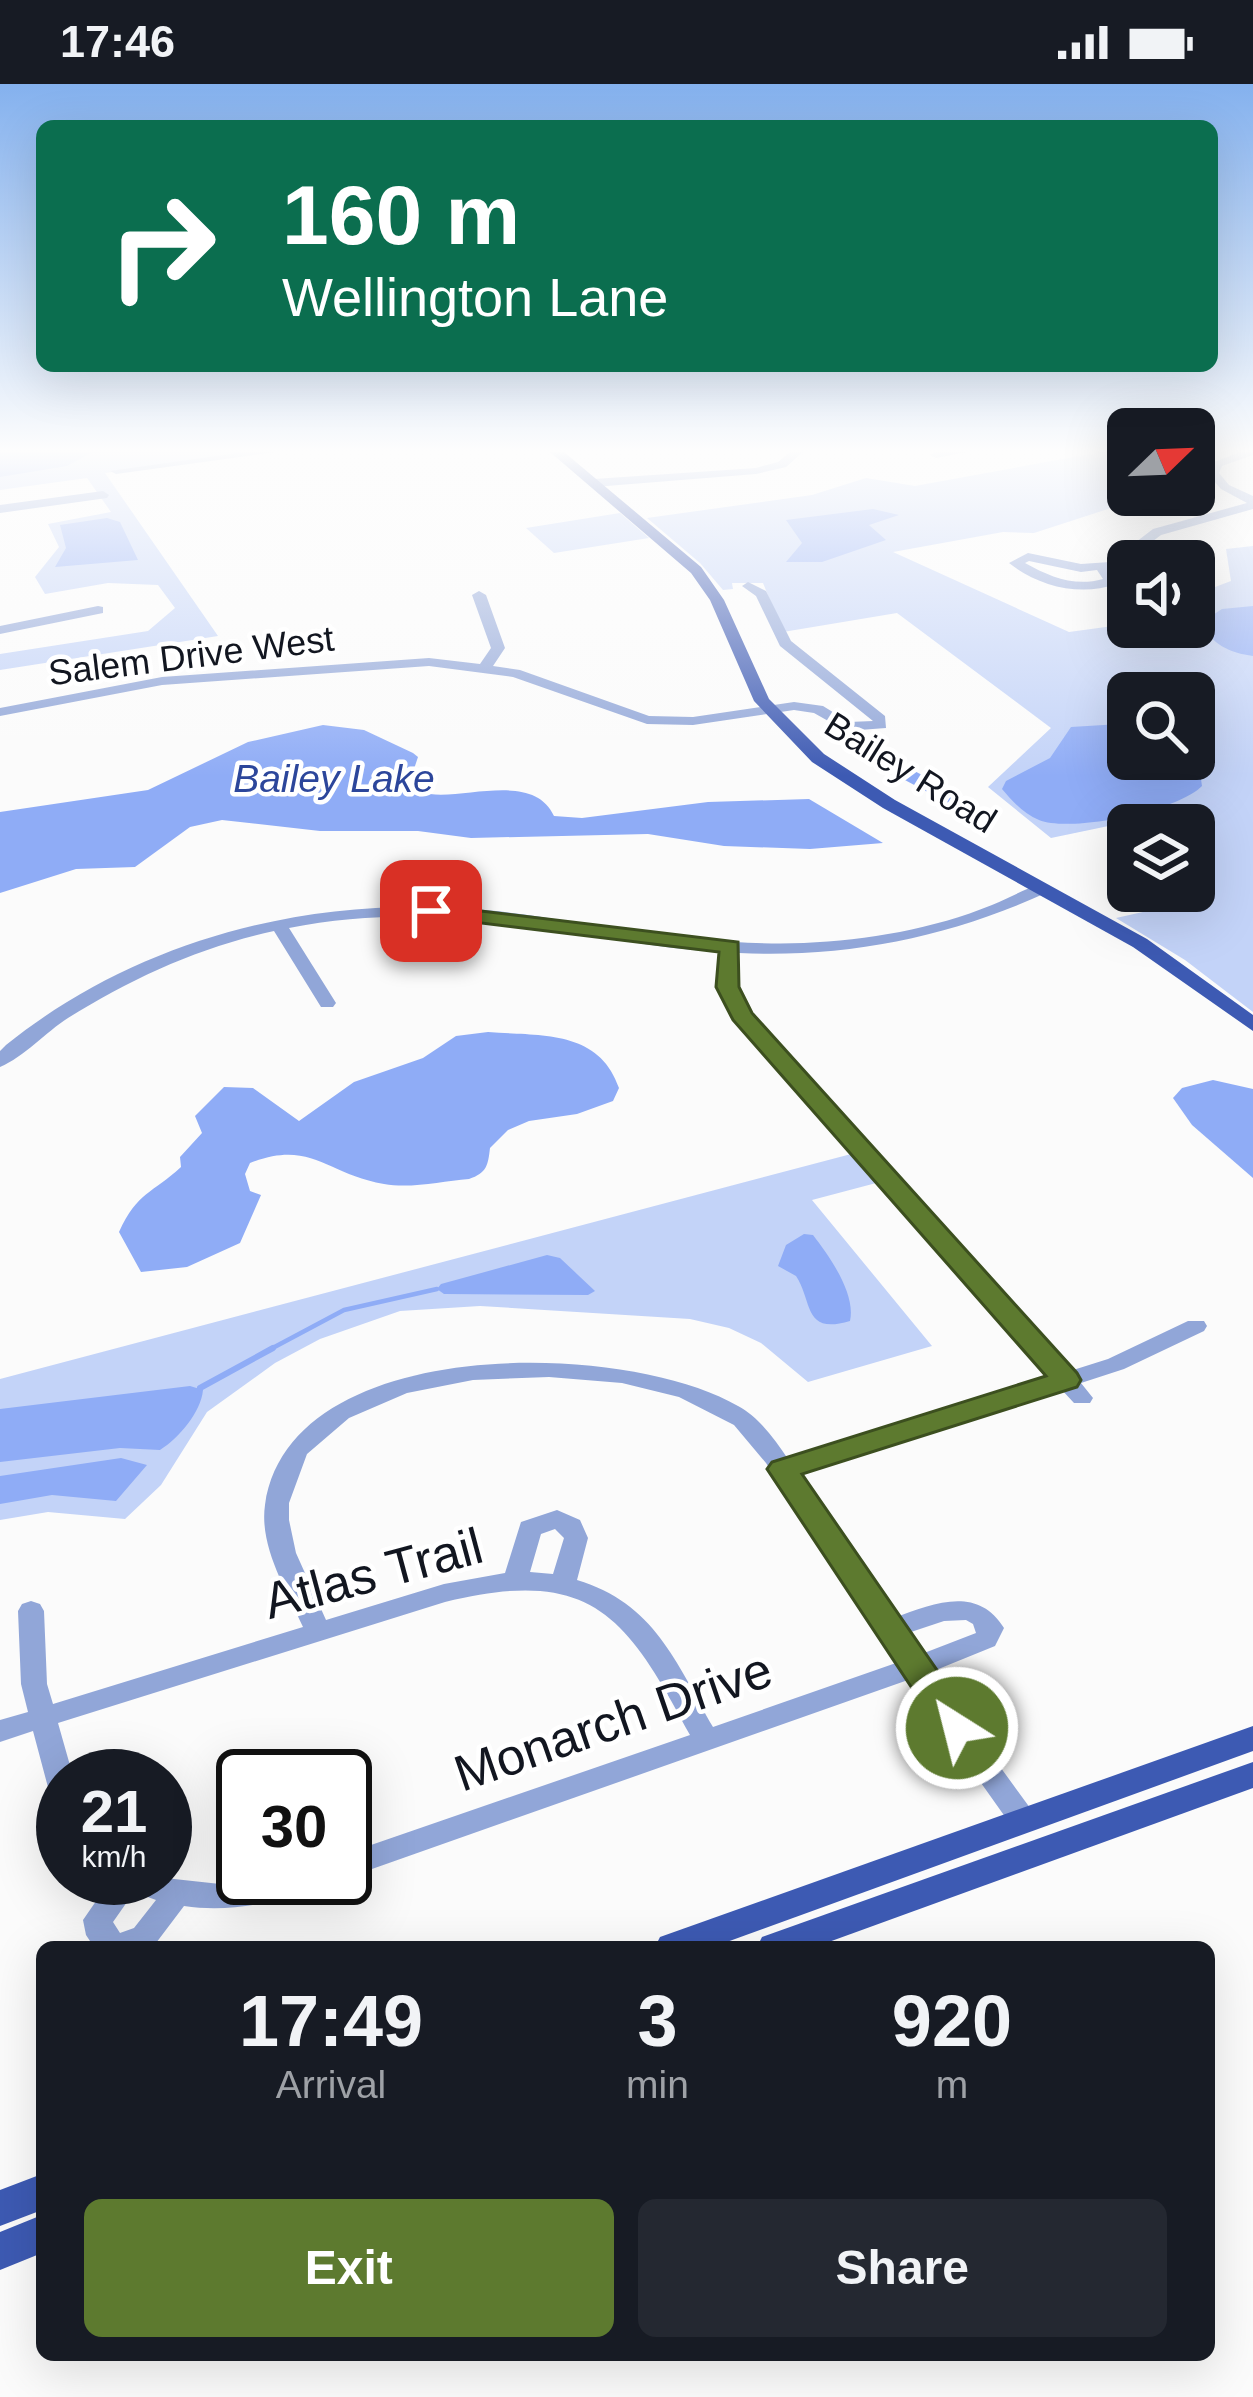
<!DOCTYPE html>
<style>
body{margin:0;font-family:Helvetica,sans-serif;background:#242831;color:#f1f3f6;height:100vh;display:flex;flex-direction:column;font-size:45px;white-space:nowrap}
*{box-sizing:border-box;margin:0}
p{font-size:39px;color:#9ea1a6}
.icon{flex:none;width:66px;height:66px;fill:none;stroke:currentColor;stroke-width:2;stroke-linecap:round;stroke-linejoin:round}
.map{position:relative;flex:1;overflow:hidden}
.sheet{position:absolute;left:36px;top:1857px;width:1179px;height:420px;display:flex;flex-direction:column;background:#171b24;border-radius:18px;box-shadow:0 12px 48px #0002}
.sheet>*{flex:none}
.guide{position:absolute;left:36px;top:36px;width:1182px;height:252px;border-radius:18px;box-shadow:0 12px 48px #0002;background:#0b6e4f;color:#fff;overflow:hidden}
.needle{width:78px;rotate:67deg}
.fabs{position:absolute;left:1107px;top:324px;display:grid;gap:24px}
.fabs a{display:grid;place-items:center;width:108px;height:108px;border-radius:18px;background:#171b24;box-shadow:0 12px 48px #0002;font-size:60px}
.speed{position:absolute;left:36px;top:1665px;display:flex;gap:24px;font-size:60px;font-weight:700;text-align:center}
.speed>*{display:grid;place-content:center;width:156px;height:156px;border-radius:50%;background:#171b24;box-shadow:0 12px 48px #0002;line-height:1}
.speed small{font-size:30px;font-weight:400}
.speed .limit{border:6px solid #111;border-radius:18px;background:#fff;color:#111}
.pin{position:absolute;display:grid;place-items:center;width:102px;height:102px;color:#fff;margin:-51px;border-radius:24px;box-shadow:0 6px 18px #0006}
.me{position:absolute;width:132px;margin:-66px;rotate:324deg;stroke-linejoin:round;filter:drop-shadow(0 0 9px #0008)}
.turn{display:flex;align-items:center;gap:42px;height:252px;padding:0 48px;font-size:54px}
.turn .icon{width:156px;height:156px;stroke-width:2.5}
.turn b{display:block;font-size:84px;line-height:102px}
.eta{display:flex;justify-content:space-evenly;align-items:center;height:204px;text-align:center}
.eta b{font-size:72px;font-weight:800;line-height:84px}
.action{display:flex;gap:24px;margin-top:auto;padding:24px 48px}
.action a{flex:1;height:138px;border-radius:18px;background:#5d7a2f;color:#fff;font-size:48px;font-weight:800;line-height:138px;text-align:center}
.action a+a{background:#242831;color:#f1f3f6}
.status{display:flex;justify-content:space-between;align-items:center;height:84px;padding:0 60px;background:#171b24;direction:ltr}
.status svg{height:33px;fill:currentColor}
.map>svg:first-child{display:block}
</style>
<div class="status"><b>17:46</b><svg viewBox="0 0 49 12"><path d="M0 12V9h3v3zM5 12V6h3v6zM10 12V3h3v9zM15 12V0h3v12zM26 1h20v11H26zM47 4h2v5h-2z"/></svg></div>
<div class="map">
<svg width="1253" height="2313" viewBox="0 0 1253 2313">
<rect width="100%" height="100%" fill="#fbfbfb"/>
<g fill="#c3d3f8" fill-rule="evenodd">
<path d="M 0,368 L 270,368 L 105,389 L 218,552 L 0,586 L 0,570 L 148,547 L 175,524 L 158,501 L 108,499 L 45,510 L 35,493 L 59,463 L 48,440 L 111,428 L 87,394 L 0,406 Z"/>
<path d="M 1101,368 L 1128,368 L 1128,411 L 1151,411 L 1034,449 L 1003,448 L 893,468 L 1069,548 L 1128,540 L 1194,543 L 1194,511 L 1231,497 L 1226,465 L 1253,462 L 1253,928 L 1185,876 L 1116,834 L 1201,815 L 1194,797 L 1194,741 L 1172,741 L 1166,730 L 1051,754 L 988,703 L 1051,644 L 897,529 L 783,548 L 763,499 L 732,499 L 733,505 L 723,506 L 700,479 L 647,434 L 812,411 L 866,394 L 915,402 ZM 1128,609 L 1194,609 L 1194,675 L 1128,675 Z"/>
<path d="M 620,429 L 649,454 L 554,469 L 526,444 Z"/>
<path d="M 855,1069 L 880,1098 L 812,1116 L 932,1262 L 808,1298 L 761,1259 L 729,1244 L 690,1235 L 480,1222 L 400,1227 L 320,1255 L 275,1279 L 207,1328 L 161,1401 L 125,1435 L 48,1428 L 0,1436 L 0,1295 Z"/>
</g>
<g fill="#8facf6">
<path d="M 0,368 L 93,368 L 67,382 L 0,393 Z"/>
<path d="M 873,425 L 899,431 L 869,441 L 886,456 L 822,478 L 786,478 L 802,459 L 786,436 Z"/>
<path d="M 107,434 L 120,438 L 138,476 L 55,483 L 66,464 L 60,441 Z"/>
<path d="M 1253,522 L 1253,572 C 1230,569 1210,560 1202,538 L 1222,525 Z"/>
<path d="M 1120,640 L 1128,640 L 1128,675 L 1194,675 L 1194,647 L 1202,702 C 1178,727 1071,749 1039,736 C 1024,730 1012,717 1002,705 L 1006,697 L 1050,674 L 1071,643 Z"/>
<path d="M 323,641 L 364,646 L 413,669 L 418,673 L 414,685 L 423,695 L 422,703 L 430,710 C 467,715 534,688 554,732 L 582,734 L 708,718 L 809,715 L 883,759 L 810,765 L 724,762 L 648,750 L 471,754 L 418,747 L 320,747 L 222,736 L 190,743 L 135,783 L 76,785 L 0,809 L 0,728 L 148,706 L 248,658 Z"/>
<path d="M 881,669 L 965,714 L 950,720 L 903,695 L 874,673 Z"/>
<path d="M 488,948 C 540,952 599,945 619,1004 L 613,1017 L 577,1030 L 529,1037 L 508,1046 L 490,1064 C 488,1081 487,1089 469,1095 C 442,1097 411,1105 384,1100 C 326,1090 311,1055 250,1079 L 245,1090 L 250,1107 L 261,1111 L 240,1159 L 187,1183 L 141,1188 L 119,1148 C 138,1107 152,1110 181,1083 L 180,1073 L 202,1049 L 195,1032 L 224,1003 L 253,1004 L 299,1037 L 354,998 L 423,974 L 456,952 Z"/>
<path d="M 1213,996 L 1253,1005 L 1253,1094 L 1192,1041 L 1173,1014 L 1182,1004 Z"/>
<path d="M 804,1150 L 813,1151 C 830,1173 856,1210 850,1237 C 803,1251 813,1218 796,1192 L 778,1182 L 786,1161 Z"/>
<path d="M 547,1171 L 560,1174 L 595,1207 L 588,1211 L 444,1210 L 437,1205 L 441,1200 Z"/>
<path d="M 190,1302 L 203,1306 C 201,1328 179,1354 160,1366 L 120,1364 L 0,1378 L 0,1325 Z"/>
<path d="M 121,1374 L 147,1381 L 116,1417 L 52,1411 L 0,1420 L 0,1392 Z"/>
</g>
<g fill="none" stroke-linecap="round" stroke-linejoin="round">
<path stroke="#8facf6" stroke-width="4.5" d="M 267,1267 L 344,1226 L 437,1205"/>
<path stroke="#8facf6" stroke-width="6" d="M 200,1304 L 273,1264"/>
<g fill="#91a6d8" fill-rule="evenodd">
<path d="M 244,368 L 276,368 L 116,390 L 110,387 Z"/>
<path d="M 790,368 L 803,368 L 786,383 L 756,390 L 594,403 L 588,399 L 594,395 L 756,384 L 778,378 Z"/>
<path d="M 967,368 L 936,374 L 930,371 L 935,368 Z"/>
<path d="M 1240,368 L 1253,368 L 1253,371 L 1222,382 L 1219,389 L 1229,401 L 1253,412 L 1253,425 L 1161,451 L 1117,484 L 1109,485 L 1117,497 L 1116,500 C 1080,513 1038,502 1009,479 L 1028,469 L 1081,480 L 1110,478 L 1153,445 L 1247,419 L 1221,405 L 1207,389 L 1214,378 ZM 1029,477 L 1081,488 L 1097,486 L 1103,495 C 1075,503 1050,493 1025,479 Z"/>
<path d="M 103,407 L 109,411 L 107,414 L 0,429 L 0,421 Z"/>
<path d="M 748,498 L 766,507 L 791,557 L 885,632 L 886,644 L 846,647 L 814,629 L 794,626 L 693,641 L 647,640 L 513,593 L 429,582 L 162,601 L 0,632 L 0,624 L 162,593 L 429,574 L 480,580 L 491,564 L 472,511 L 479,507 L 486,511 L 505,564 L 493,582 L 520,586 L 649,632 L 693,633 L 794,618 L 823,622 L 849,638 L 873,637 L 780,562 L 756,512 L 742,502 Z"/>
<path d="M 98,522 L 103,523 L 103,529 L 0,550 L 0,542 Z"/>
<path d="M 1042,799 L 1050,804 L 1048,808 C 950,853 847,874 739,869 L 737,903 L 749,929 L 1070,1287 L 1108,1275 L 1188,1237 L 1204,1237 L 1207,1242 L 1204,1247 L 1124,1285 L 1081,1299 L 1093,1314 L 1090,1319 L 1074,1319 L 1061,1305 L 798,1389 L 894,1534 C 933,1519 978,1501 1004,1544 L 995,1562 L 931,1588 L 1033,1728 L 1037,1736 L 1033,1744 L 1023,1748 L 1013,1744 L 908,1596 L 355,1791 L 345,1794 L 345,1770 L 690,1651 C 626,1531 591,1482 445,1518 L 58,1639 L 73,1692 L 63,1692 L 63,1718 L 53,1715 L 49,1707 L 33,1647 L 0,1658 L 0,1636 L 28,1628 L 21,1600 L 18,1527 L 22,1520 L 31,1517 L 40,1520 L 44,1527 L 47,1600 L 53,1620 L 303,1543 C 287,1507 259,1463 265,1421 C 289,1249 624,1256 738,1322 C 759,1333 775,1356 788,1375 L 1050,1293 L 735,935 L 719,903 L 722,868 C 654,865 587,849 520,840 C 443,830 365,829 289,844 L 336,919 L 333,923 L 321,923 L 274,847 C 200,863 132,894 68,934 C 46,948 24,973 0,983 L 0,967 L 6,961 C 143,851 323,808 496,827 C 599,839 700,863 804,859 C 868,856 933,845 992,821 C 1009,814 1025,805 1042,799 ZM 549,1293 L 622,1299 L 679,1313 L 734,1341 L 766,1379 L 896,1579 L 713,1643 C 676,1578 654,1519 577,1496 L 588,1454 L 580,1436 L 557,1426 L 521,1438 L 505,1489 L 444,1500 L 326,1536 L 296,1469 L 289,1436 L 289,1419 L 307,1370 L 349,1334 L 407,1309 L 473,1296 ZM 555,1445 L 564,1454 L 553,1490 L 530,1488 L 541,1450 ZM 966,1536 L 973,1540 L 976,1549 L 919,1571 L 905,1550 L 944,1537 Z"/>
<path d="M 112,1794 L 165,1794 L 220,1800 L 269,1794 L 326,1794 L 322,1803 C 277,1818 232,1829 184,1822 L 153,1863 L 94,1863 L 86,1851 L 83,1836 ZM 134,1808 L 156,1816 L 134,1844 L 120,1849 L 113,1838 Z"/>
</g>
<g fill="#3d5ab3" fill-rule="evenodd">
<path d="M 550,368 L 564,368 L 701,483 L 724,516 L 769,615 L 824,670 L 895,716 L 1147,855 L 1253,931 L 1253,947 L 1133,863 L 883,724 L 812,678 L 754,617 L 710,516 L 691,489 Z"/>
<path d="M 1253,1642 L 1253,1667 L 713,1863 L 655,1863 L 660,1853 Z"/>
<path d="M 1253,1678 L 1253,1704 L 815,1863 L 757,1863 L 762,1853 Z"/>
<path d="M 42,2090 L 42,2126 L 0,2142 L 0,2106 Z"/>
<path d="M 42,2131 L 42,2169 L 0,2186 L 0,2148 Z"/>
</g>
</g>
<linearGradient id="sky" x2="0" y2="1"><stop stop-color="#84b1ee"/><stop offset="0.53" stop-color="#fdfdfd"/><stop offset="1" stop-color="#fdfdfd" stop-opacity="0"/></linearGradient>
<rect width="1253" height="692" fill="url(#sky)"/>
<path fill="#5d7a2f" stroke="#3c4f1f" stroke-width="3" d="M 431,821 L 738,858 L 739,903 L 752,929 L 1077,1289 L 1081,1296 L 1077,1303 L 802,1390 L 970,1634 L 975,1644 L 970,1654 L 957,1658 L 945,1654 L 767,1385 L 772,1378 L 1046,1292 L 733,936 L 716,903 L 719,868 L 424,832 L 424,823 Z"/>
<g text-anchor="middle" stroke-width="9" stroke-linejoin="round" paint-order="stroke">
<g font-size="36" fill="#121620" stroke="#fff">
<text transform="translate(191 571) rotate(-7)" y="13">Salem Drive West</text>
<text transform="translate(911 688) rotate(32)" y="13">Bailey Road</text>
</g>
<g font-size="39" font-style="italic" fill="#2c469b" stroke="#fff">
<text x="334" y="708">Bailey Lake</text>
</g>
<g font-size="51" fill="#121620" stroke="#fff">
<text transform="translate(373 1489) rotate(-15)" y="18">Atlas Trail</text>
<text transform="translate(613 1637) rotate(-19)" y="18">Monarch Drive</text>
</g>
</g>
</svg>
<div class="fabs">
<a><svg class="needle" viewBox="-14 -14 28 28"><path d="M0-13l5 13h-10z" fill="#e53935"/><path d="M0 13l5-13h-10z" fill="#9ea1a6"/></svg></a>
<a><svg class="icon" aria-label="sound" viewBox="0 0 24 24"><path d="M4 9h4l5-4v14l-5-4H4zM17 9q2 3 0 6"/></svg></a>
<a><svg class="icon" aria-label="search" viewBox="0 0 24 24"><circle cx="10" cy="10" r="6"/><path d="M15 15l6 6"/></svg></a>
<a><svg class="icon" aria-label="layers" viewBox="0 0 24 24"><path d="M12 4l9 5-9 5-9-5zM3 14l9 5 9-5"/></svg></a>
</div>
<div class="speed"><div>21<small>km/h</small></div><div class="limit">30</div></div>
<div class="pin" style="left:431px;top:827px;background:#d93025"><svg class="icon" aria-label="arrive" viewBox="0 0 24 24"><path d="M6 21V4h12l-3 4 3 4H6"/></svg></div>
<svg class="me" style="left:957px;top:1644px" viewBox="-20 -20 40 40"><circle r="17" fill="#5d7a2f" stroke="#fff" stroke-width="3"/><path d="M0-11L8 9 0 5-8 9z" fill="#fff"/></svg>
<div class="guide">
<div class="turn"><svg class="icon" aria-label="right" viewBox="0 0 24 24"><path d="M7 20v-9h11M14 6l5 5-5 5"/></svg><div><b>160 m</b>Wellington Lane</div></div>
</div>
<section class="sheet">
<div class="eta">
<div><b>17:49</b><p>Arrival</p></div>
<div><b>3</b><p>min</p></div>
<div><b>920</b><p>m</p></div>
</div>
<div class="action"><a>Exit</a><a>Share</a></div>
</section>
</div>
